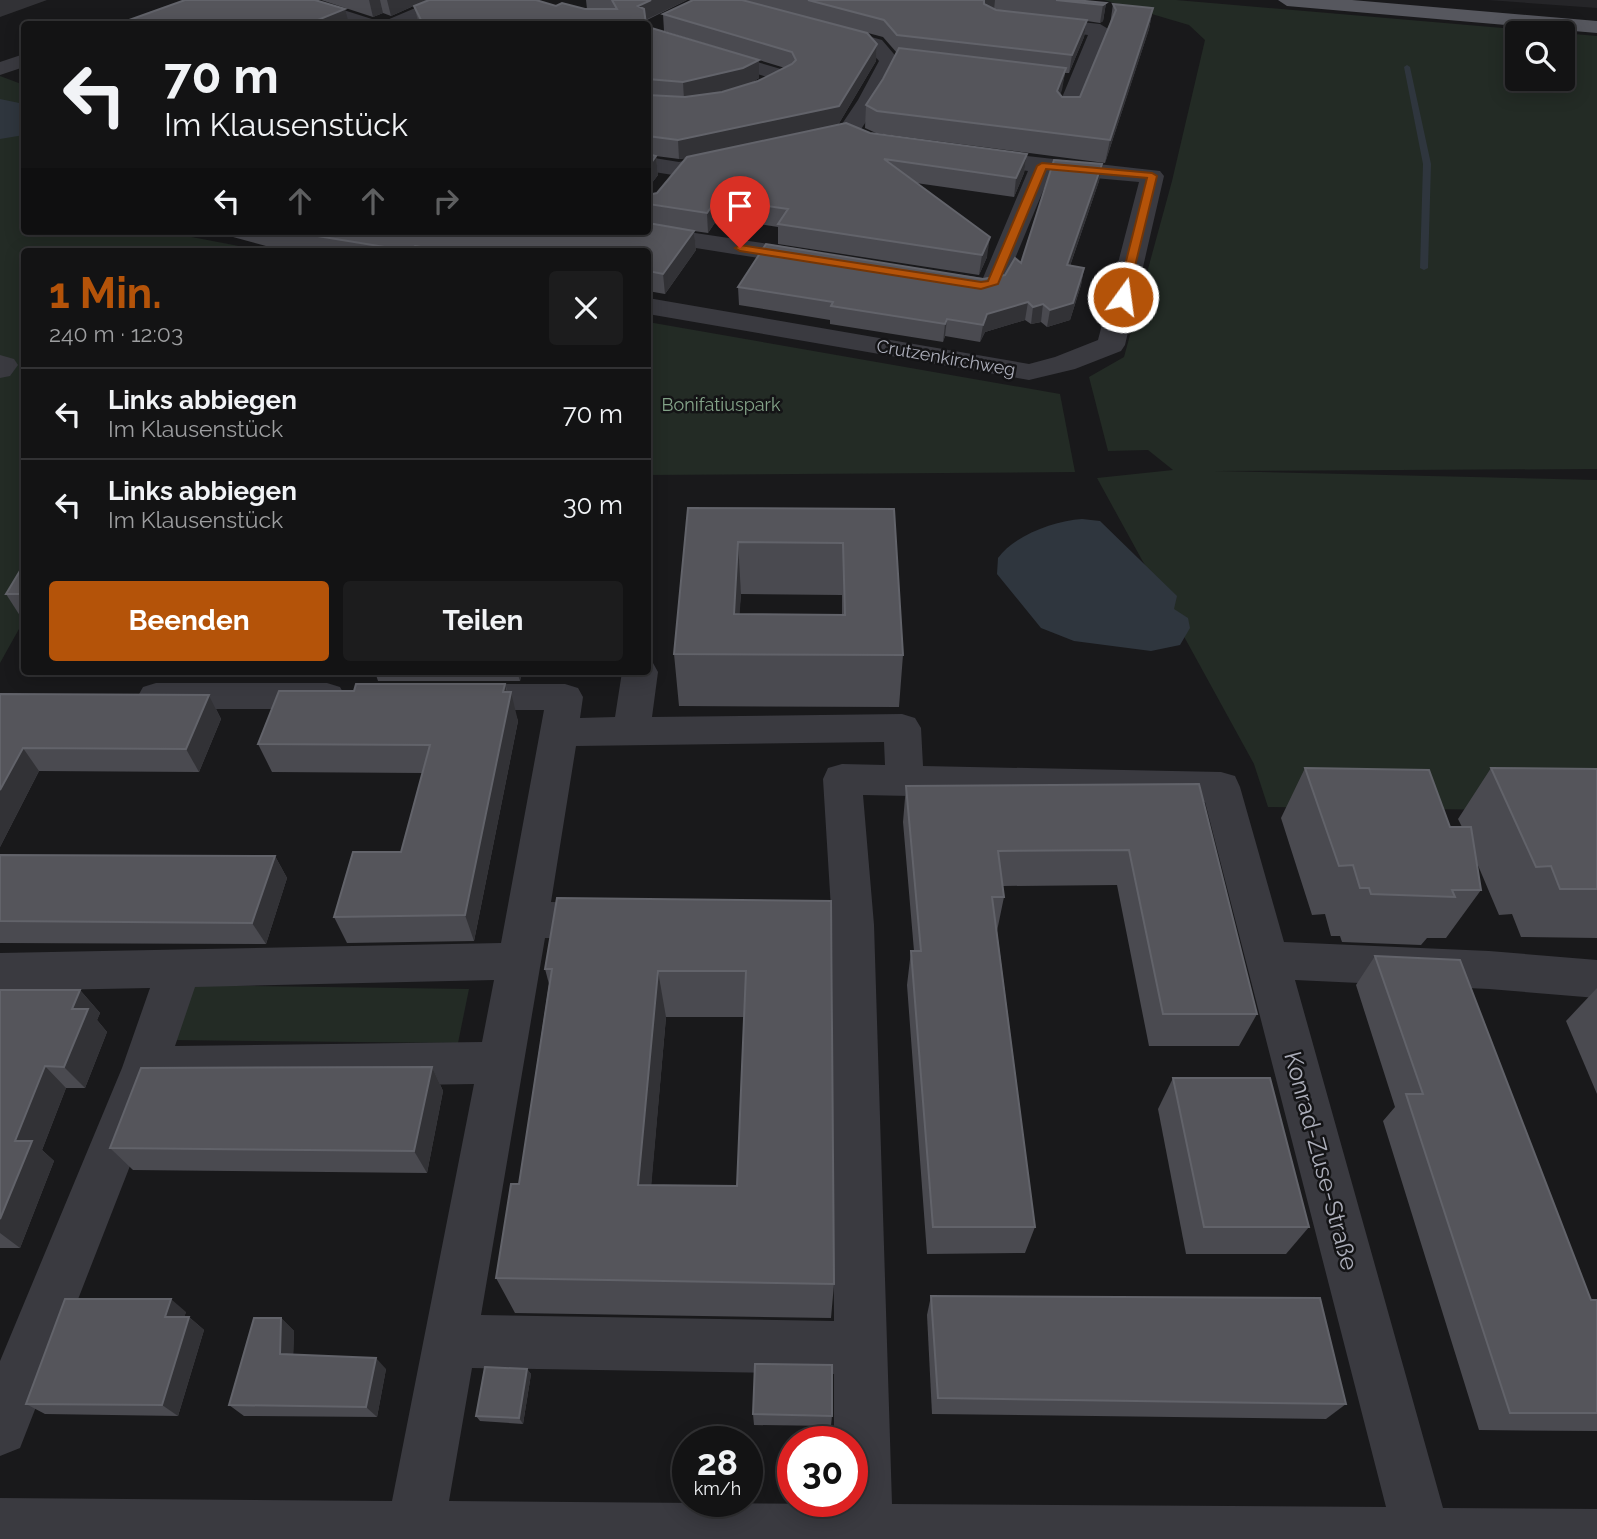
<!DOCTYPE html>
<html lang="de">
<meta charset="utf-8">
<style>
body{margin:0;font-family:Raleway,sans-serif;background:#1c1c1d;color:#f1f3f6;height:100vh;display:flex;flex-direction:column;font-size:26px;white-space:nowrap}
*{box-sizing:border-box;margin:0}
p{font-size:23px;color:#9d9ea0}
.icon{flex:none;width:38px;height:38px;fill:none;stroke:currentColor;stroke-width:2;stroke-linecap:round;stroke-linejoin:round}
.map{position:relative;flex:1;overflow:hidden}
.side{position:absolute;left:21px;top:248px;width:630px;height:427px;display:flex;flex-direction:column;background:#131314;border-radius:7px;box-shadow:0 4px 18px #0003,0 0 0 2px #323234}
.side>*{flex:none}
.top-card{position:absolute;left:21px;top:21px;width:630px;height:214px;border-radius:7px;box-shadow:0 4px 18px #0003,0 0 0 2px #323234;background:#131314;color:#f1f3f6;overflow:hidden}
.buttons{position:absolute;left:1505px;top:21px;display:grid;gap:14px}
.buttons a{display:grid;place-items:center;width:70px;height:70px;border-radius:7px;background:#131314;box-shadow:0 4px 18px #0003,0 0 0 2px #323234;font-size:35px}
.speed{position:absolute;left:672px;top:1426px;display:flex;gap:14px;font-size:35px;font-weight:700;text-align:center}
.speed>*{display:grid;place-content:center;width:91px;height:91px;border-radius:50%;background:#131314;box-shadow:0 4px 18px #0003,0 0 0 2px #323234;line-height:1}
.speed small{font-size:18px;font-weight:400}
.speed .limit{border:10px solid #d22;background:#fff;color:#111}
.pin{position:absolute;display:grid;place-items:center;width:60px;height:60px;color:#fff;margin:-72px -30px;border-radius:50% 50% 50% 0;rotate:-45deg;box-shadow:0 0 7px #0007}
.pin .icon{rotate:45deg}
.me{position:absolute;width:77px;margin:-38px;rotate:14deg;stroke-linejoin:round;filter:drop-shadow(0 0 5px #0008)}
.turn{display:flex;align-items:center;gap:24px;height:147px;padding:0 28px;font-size:32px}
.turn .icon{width:91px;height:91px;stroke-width:2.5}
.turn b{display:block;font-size:49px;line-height:60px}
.lanes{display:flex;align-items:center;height:66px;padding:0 28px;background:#0003;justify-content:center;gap:35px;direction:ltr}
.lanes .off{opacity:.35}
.round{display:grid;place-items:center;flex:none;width:74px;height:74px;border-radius:7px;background:#1c1c1d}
.head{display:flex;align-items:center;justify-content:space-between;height:119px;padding:0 28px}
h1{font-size:42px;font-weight:700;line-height:52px;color:#b45309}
.cta{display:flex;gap:14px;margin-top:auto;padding:14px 28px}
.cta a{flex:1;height:80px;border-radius:7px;background:#b45309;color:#fff;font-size:28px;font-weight:700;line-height:80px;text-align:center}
.cta a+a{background:#1c1c1d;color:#f1f3f6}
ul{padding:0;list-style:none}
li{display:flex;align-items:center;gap:21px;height:91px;padding:0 28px;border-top:2px solid #323234}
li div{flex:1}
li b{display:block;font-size:26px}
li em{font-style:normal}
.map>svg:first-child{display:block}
</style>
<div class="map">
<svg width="1597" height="1539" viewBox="0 0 1597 1539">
<rect width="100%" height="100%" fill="#19191b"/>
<path fill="#252528" d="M 1488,0 L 1597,0 L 1597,8 Z"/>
<g fill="#232b25" fill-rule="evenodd">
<path d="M 1104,0 L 1176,0 L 1597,36 L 1597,469 L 1215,471 L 1597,480 L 1597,811 L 1268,807 L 1254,764 L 1097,478 L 1173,470 L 1148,450 L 1108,451 L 1089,377 L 1124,357 L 1172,181 L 1205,40 L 1189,25 ZM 1517,33 L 1563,33 L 1563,79 L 1517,79 Z"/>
<path d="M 0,76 L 24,85 L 24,231 L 160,231 L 270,252 L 24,252 L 24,620 L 0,663 Z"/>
<path d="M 648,322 L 1060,394 L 1075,472 L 648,475 Z"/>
<path d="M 190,985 L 469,989 L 458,1043 L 170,1040 Z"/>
</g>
<g fill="#2f363e">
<path d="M 0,99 L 24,104 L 24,135 L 0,139 Z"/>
<path d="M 1082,519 L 1100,521 L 1177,596 L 1174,609 L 1188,618 L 1190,628 L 1180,645 L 1151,651 L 1074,641 L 1041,628 L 997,574 L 998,558 C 1015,535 1054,521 1082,519 Z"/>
</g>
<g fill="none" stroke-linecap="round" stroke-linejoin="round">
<path fill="#2f363e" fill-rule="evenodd" d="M 1407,65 L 1410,67 L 1431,164 L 1428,268 L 1424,270 L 1420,268 L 1423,164 L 1404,67 Z"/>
<g fill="#3a3a40" fill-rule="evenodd">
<path d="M 284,0 L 312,0 L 375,20 L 378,24 L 350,24 L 286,4 Z"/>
<path d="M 434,0 L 459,0 L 457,4 L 409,24 L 384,24 L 387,20 Z"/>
<path d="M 1034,17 L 1100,24 L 1110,30 L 1075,117 L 1059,117 L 1056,112 L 1088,35 L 1027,27 L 1024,23 Z"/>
<path d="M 828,25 L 882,40 L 899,60 L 880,100 L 856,137 L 804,149 L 796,147 L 793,142 L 796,137 L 840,127 L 858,100 L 879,61 L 868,48 L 821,35 L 818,31 Z"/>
<path d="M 648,30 L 791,72 L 794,76 L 791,80 L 784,82 L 648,42 Z"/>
<path d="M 24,54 L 24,67 L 0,75 L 0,62 Z"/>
<path d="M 974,150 L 1160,171 L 1164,176 L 1125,345 L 1121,351 L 1075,369 L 1029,380 L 648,314 L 648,298 L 1029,364 L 1055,357 L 1098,340 L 1139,182 L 1050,174 L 1002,290 C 981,295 962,292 941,287 L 937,281 L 941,275 L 950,273 L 983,278 L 1028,171 L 966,162 L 963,157 L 966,152 Z"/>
<path d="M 728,151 L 736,153 L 739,158 L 736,163 L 679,176 L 648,171 L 648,157 L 679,162 Z"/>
<path d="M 648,226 L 815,251 L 824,254 L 828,259 L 824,264 L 815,267 L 633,238 L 624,236 L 621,231 L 648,231 Z"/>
<path d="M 0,355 L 14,359 L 18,365 L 10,376 L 0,378 Z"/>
<path d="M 648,661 L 653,663 L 658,672 L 652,717 L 902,714 L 915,718 L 921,728 L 923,766 L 1221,772 L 1235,776 L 1240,787 L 1284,942 L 1489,951 L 1597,960 L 1597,998 L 1489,989 L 1295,980 L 1443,1508 L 1597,1509 L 1597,1539 L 0,1539 L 0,1498 L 392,1501 L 474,1084 L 160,1089 L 20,1448 L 0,1456 L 0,1361 L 122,1068 L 150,988 L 0,991 L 0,953 L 501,943 L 544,710 L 461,710 L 448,706 L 443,697 L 448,688 L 461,684 L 565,684 L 578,688 L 583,697 L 580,718 L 615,717 L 622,672 L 648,672 ZM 884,742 L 885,765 L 842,764 L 828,768 L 823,779 L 832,925 L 834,1321 L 481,1315 L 545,938 L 606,939 L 621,934 L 627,921 L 621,908 L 606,903 L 551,902 L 576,746 ZM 863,795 L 1205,802 L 1386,1507 L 892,1504 L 874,925 ZM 494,980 L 482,1042 L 175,1046 L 195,987 ZM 472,1368 L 834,1374 L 834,1442 L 852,1442 L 852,1502 L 835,1502 L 835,1504 L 449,1501 Z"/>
<path d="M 156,683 L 327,683 L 340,687 L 345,696 L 340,705 L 327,709 L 156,709 L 143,705 L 138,696 L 143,687 Z"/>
</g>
<path fill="#56575e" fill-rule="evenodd" d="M 1278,0 L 1352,0 L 1597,21 L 1597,33 L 1287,6 Z"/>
</g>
<g fill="#4a4a50" fill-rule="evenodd">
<path d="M 321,0 L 427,0 L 391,16 L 383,13 L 373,17 Z"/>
<path d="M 586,0 L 687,0 L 645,21 L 646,24 L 419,24 L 414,6 L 556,6 L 587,9 Z"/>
<path d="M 744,0 L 1075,0 L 1106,3 L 1103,21 L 1100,23 L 1087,21 L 1084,37 L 1069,73 L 1065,73 L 1060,95 L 1062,97 L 1080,97 L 1110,25 L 1113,4 L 1153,8 L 1149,29 L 1105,163 L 876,133 L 865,128 L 866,105 L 883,79 L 897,53 L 883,37 L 868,33 L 877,44 L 876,61 L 838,125 L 870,133 L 1027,154 L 1024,173 L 1014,197 L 916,183 L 987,257 L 979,275 L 778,244 L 778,227 L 718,218 L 708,233 L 694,231 L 696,250 L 665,294 L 648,291 L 648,252 L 301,252 L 266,246 L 211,231 L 374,231 L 371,234 L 648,231 L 648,195 L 657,193 L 687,158 L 679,159 L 656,156 L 658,175 L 648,188 L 648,27 L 759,60 L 759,78 L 749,84 L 758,81 L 785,68 L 664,31 L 663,14 Z"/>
<path d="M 1102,164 L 1099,181 L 1070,266 L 1084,268 L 1081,285 L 1070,320 L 1047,327 L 1041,322 L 1031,324 L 1025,320 L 985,332 L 980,342 L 945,336 L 943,342 L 830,324 L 830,320 L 739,305 L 738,287 L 983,279 L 1005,275 L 1021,263 Z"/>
<path d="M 688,508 L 894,509 L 903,655 L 899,707 L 679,706 L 674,654 ZM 741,594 L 842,595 L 842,615 L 739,614 Z"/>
<path d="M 24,564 L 24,622 L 6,594 Z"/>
<path d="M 375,672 L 522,672 L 520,681 L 378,681 Z"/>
<path d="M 505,684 L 518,721 L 474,941 L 347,943 L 334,917 L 401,852 L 422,773 L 272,772 L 258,744 L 354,691 Z"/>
<path d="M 0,694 L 209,695 L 221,719 L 199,772 L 39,771 L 0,847 Z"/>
<path d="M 1305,768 L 1450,827 L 1462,827 L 1458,819 L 1491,768 L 1597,769 L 1597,938 L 1521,937 L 1512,914 L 1499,915 L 1477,863 L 1481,890 L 1446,938 L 1427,938 L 1421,945 L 1342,942 L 1340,936 L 1331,936 L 1325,914 L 1312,915 L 1281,818 Z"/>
<path d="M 1199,784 L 1257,1014 L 1239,1046 L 1149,1046 L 1117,885 L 1003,886 L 1004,897 L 997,931 L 1035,1227 L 1025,1253 L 927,1254 L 907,985 L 911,951 L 914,951 L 903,822 L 906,786 Z"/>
<path d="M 0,855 L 275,856 L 287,878 L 266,944 L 0,943 Z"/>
<path d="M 831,901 L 834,1284 L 831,1318 L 515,1313 L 496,1278 L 519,1184 L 549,984 L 545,969 ZM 666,1017 L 744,1017 L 737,1186 L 651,1185 Z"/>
<path d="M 1375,956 L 1591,1300 L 1597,1300 L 1597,1431 L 1479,1430 L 1383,1121 L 1395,1107 L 1356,985 Z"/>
<path d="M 1597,988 L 1597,1094 L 1566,1021 Z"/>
<path d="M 0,990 L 80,990 L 100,1013 L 97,1020 L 107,1032 L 85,1088 L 66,1088 L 42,1150 L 54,1161 L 20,1248 L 0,1248 Z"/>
<path d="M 432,1067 L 443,1091 L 427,1173 L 133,1170 L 110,1148 Z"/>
<path d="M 1173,1078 L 1309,1227 L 1286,1254 L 1186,1254 L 1158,1109 Z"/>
<path d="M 931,1296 L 1346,1404 L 1326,1419 L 932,1414 L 927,1315 Z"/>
<path d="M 186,1312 L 184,1317 L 189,1317 L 204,1330 L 178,1416 L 45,1414 L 26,1404 Z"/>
<path d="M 281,1318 L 294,1331 L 293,1355 L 386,1369 L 377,1417 L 244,1416 L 229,1405 Z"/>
<path d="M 527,1369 L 531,1374 L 523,1424 L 480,1421 L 476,1416 Z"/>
<path d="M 753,1414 L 832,1416 L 831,1426 L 754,1425 Z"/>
</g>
<g fill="#323236">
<path d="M 0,0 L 47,0 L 0,17 Z"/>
<path d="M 369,0 L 380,0 L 383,13 L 373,17 Z"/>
<path d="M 387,0 L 427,0 L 391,16 Z"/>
<path d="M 651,0 L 687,0 L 639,23 L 638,6 Z"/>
<path d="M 984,0 L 995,0 L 994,10 L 982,17 Z"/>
<path d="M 1106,3 L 1103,21 L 1100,23 L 1103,5 Z"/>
<path d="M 1153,8 L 1149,29 L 1105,163 L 1110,140 Z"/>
<path d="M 345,9 L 349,24 L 308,24 Z"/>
<path d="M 1087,20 L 1084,37 L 1069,73 L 1072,55 Z"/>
<path d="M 877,44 L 876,61 L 838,125 L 679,159 L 678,140 Z"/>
<path d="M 759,60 L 759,78 L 744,87 L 684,100 L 683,82 Z"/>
<path d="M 1066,68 L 1062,90 L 1054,113 L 1057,91 Z"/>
<path d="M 1027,154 L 1024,173 L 1014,197 L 1016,178 Z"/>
<path d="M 656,156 L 658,175 L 648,188 L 648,167 Z"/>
<path d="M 1102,164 L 1099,181 L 1064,283 L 1067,265 Z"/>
<path d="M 717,199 L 718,218 L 708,233 L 707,213 Z"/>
<path d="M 354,231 L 374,231 L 361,243 Z"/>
<path d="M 694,231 L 696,250 L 665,294 L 663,274 Z"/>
<path d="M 990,237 L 987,257 L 979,275 L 982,255 Z"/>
<path d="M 415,246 L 416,252 L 410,252 L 409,251 Z"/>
<path d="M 1084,268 L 1081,285 L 1070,320 L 1047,327 L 1050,310 Z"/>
<path d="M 1028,302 L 1025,320 L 985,332 L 980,342 L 983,325 L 987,314 Z"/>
<path d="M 1043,304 L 1041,322 L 1031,324 L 1033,307 Z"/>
<path d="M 947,319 L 945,336 L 943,342 L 945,324 Z"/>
<path d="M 738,542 L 741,594 L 737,654 L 734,614 Z"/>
<path d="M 517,672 L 522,672 L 520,681 Z"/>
<path d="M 505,684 L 509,701 L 511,692 L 518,721 L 474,941 L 465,915 Z"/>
<path d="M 209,695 L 221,719 L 199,772 L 186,749 Z"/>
<path d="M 23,748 L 39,771 L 0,847 L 0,790 Z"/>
<path d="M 275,856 L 287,878 L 266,944 L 252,923 Z"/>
<path d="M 658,971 L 666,1017 L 648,1223 L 638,1185 Z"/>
<path d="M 80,990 L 100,1013 L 97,1020 L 107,1032 L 85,1088 L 64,1067 L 72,1009 Z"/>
<path d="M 45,1066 L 66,1088 L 42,1150 L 54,1161 L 20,1248 L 0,1233 L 0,1219 L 15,1141 Z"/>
<path d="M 432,1067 L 443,1091 L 427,1173 L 414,1151 Z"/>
<path d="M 171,1299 L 186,1312 L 180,1329 L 165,1317 Z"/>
<path d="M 189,1317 L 204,1330 L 178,1416 L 162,1405 Z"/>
<path d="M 281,1318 L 294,1331 L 293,1366 L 280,1354 Z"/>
<path d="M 376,1358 L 386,1369 L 377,1417 L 366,1407 Z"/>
<path d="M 527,1369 L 531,1374 L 523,1424 L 519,1418 Z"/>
</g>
<g fill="#55555b" stroke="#62636a" stroke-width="2" fill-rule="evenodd">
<path d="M 185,0 L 315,0 L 345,9 L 308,24 L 118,24 Z"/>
<path d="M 429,0 L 536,0 L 556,6 L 562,3 L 585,9 L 617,9 L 612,0 L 651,0 L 638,6 L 644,9 L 646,24 L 423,24 L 414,6 Z"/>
<path d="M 693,0 L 742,0 L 867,33 L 877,44 L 839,106 L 678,140 L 648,136 L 648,95 L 685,97 L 722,92 L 758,81 L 792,64 L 796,60 L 792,52 L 663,14 Z"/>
<path d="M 808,0 L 984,0 L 984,4 L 996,10 L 1087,20 L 1072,55 L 897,35 L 884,20 Z"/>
<path d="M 1056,0 L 1075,0 L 1106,3 L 1103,5 Z"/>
<path d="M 1113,4 L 1153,8 L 1110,140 L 877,111 L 866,105 L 883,79 L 899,48 L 1066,68 L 1057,91 L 1062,97 L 1080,97 L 1116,10 Z"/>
<path d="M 648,27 L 759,60 L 743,68 L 683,82 L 648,79 Z"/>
<path d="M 846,123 L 870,133 L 1027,154 L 1016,178 L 884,159 L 990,237 L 982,255 L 778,224 L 788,209 L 717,199 L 707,213 L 648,204 L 648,195 L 657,193 L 687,157 Z"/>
<path d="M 648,154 L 656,156 L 648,167 Z"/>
<path d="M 1054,160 L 1102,164 L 1067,265 L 1084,268 L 1073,303 L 1050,310 L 1043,304 L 1033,307 L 1028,302 L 987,314 L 983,325 L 947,319 L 945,324 L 831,306 L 833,302 L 738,287 L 766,244 L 983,279 L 1005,275 L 1015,258 L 1021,263 Z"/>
<path d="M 648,223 L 694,231 L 663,274 L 648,271 L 648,252 L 507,252 L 480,248 L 476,252 L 451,252 L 415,246 L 409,251 L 287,231 L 354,231 L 355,234 L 380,234 L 383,231 L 648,231 Z"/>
<path d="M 688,508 L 894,509 L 903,655 L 674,654 ZM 738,542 L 843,543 L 845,615 L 734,614 Z"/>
<path d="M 24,564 L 24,594 L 6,594 Z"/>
<path d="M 356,684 L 505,684 L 503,692 L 511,692 L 465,915 L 334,917 L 353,852 L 401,852 L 430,745 L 258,744 L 279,691 L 354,691 Z"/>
<path d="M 0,694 L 209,695 L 186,749 L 23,748 L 0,790 Z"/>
<path d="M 1305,768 L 1429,770 L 1450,827 L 1471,827 L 1481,890 L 1452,890 L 1455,897 L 1371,894 L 1369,888 L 1360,888 L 1353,865 L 1339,866 Z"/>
<path d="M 1491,768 L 1597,769 L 1597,889 L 1560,889 L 1551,866 L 1536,867 Z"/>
<path d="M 1199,784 L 1257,1014 L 1163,1014 L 1129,850 L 998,851 L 1004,897 L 992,897 L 1035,1227 L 933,1227 L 911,951 L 921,951 L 906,786 Z"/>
<path d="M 0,855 L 275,856 L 252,923 L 0,921 Z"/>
<path d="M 557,898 L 831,901 L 834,1284 L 496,1278 L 511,1184 L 519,1184 L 552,969 L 545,969 ZM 658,971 L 746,971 L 737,1186 L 638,1185 Z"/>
<path d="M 1375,956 L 1460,960 L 1591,1300 L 1597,1300 L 1597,1413 L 1510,1413 L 1406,1094 L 1423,1094 Z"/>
<path d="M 0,990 L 80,990 L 72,1009 L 88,1009 L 64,1067 L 45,1066 L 15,1141 L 32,1141 L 0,1219 Z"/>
<path d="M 432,1067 L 414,1151 L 110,1148 L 141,1068 Z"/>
<path d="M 1173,1078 L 1270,1078 L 1309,1227 L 1204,1227 Z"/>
<path d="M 931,1296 L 1320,1298 L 1346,1404 L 938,1398 Z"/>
<path d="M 65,1299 L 171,1299 L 165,1317 L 189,1317 L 162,1405 L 26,1404 Z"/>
<path d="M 254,1318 L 281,1318 L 280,1354 L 376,1358 L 366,1407 L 229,1405 Z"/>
<path d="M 755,1364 L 832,1365 L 832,1416 L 753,1414 Z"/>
<path d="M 485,1367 L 527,1369 L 519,1418 L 476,1416 Z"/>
</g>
<path fill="#b45309" stroke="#753606" stroke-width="2" d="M 1042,163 L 1152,173 L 1157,176 L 1127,299 L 1117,297 L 1147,178 L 1046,169 L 998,284 L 981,289 L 740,251 L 735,248 L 740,245 L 981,282 L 988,281 L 1037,166 Z"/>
<g text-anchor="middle" stroke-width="5" stroke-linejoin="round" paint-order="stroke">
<g font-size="18" fill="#acaeba" stroke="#141416">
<text transform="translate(946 358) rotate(10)" y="6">Crutzenkirchweg</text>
</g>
<g font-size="18" fill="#84a489" stroke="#141416">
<text x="721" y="411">Bonifatiuspark</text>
</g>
<g font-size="24" fill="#acaeba" stroke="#141416">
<text transform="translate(1321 1161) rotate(75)" y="8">Konrad-Zuse-Straße</text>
</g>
</g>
</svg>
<div class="buttons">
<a><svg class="icon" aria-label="search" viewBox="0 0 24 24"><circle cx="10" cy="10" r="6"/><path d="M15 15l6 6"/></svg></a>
</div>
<div class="speed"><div>28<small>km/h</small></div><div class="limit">30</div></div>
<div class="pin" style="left:740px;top:248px;background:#d93025"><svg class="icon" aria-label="arrive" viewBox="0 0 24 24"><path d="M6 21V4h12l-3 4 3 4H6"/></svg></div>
<svg class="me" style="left:1123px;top:297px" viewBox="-20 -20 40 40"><circle r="17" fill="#b45309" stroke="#fff" stroke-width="3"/><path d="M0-11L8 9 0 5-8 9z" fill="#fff"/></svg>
<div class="top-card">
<div class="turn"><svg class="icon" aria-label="left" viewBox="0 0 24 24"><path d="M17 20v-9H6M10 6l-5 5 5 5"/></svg><div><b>70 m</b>Im Klausenstück</div></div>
<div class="lanes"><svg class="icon" aria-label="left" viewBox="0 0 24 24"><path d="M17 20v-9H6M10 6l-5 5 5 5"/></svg><svg class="icon off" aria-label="ahead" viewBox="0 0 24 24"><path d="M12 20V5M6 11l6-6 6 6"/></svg><svg class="icon off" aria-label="ahead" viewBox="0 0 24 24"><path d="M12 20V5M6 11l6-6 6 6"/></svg><svg class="icon off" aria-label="right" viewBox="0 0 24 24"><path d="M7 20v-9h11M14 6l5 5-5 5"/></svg></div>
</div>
<section class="side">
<div class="head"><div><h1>1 Min.</h1><p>240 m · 12:03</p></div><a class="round"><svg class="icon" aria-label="close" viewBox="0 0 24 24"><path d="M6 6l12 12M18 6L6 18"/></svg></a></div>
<ul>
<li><svg class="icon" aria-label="left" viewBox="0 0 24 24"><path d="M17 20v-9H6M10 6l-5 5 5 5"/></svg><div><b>Links abbiegen</b><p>Im Klausenstück</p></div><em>70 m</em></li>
<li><svg class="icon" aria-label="left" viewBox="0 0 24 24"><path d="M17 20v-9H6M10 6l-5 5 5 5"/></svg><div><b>Links abbiegen</b><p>Im Klausenstück</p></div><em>30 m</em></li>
</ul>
<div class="cta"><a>Beenden</a><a>Teilen</a></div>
</section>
</div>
